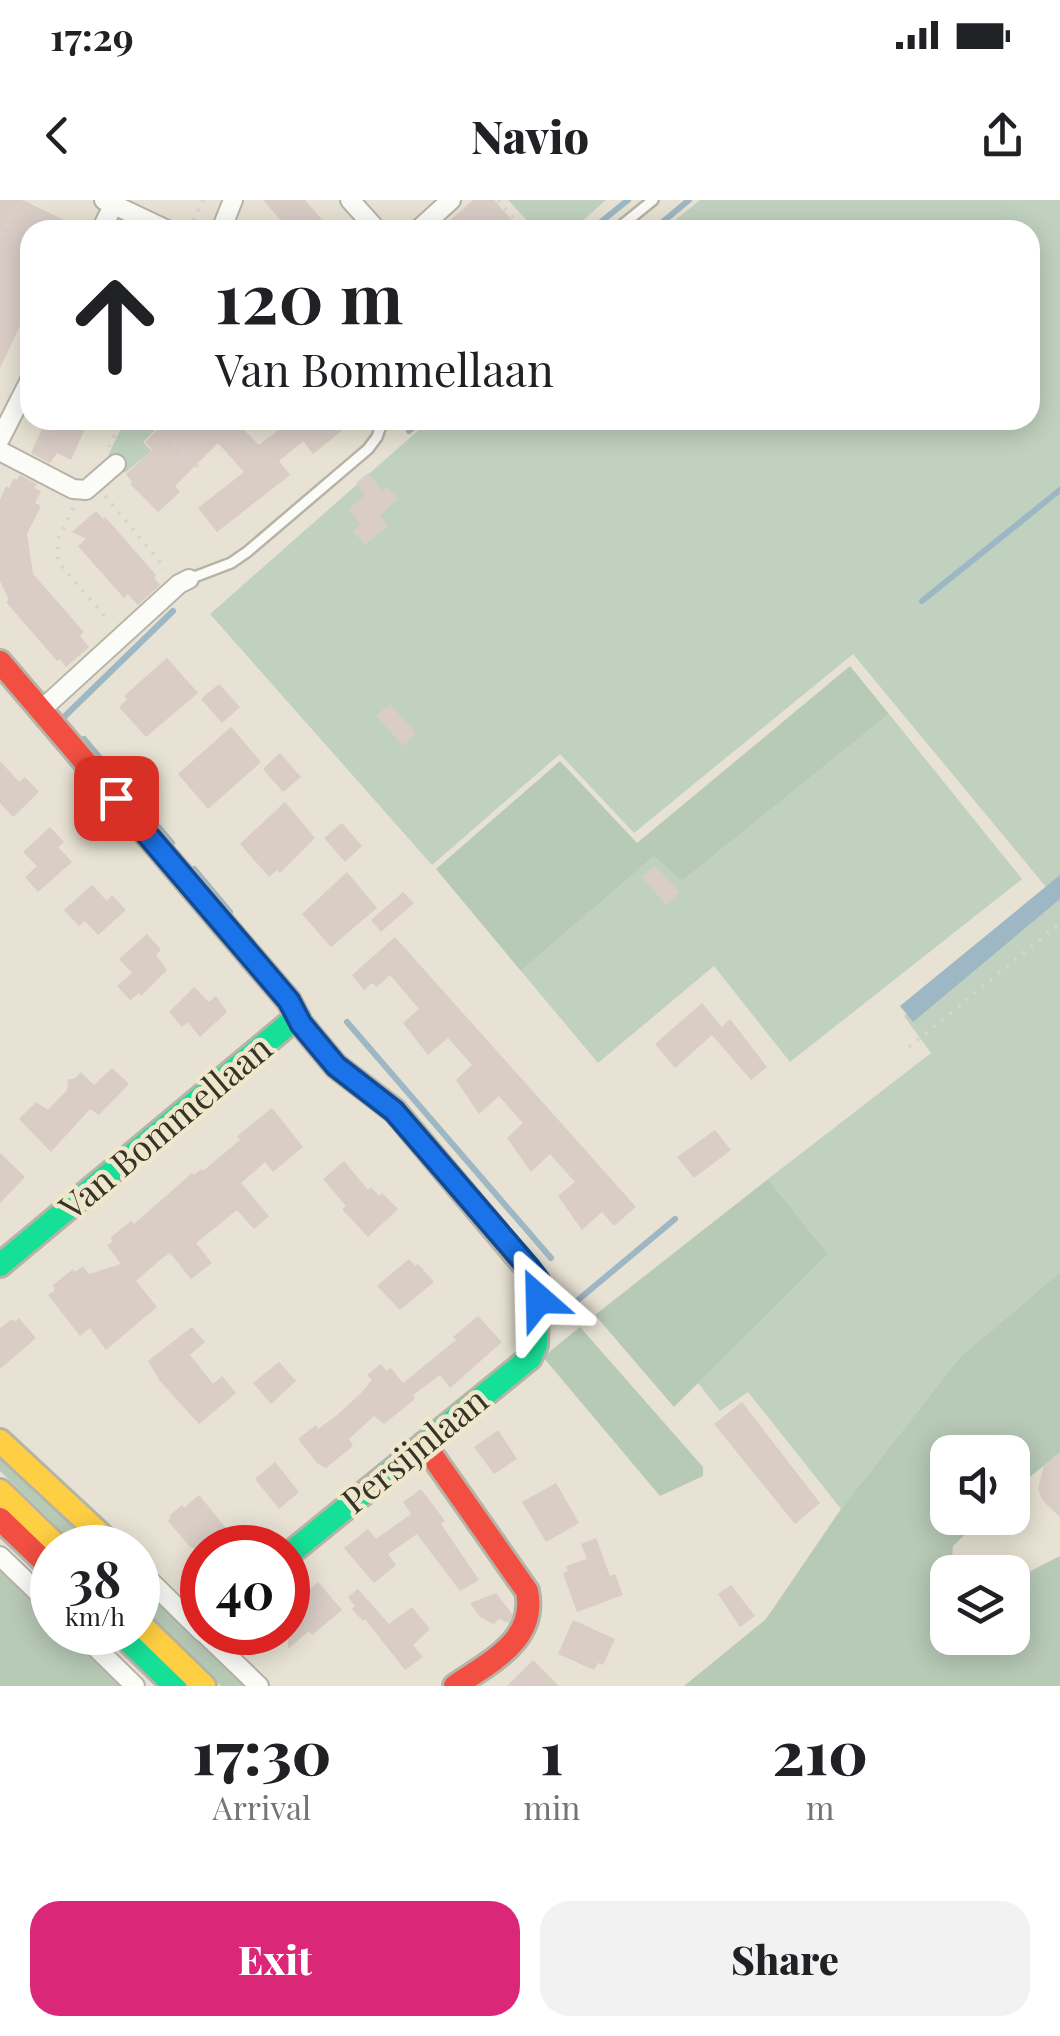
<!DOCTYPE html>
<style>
body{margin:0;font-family:"Playfair Display",serif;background:#f2f2f2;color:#202124;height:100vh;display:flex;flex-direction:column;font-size:38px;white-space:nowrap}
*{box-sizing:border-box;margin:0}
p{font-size:32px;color:#757577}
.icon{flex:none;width:55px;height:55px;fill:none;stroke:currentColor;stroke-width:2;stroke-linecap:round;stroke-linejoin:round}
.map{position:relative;height:1486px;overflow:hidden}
.side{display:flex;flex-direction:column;background:#fff;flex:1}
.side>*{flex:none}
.banner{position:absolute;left:20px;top:20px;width:1020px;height:210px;border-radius:30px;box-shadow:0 5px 25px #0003;background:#fff;color:#202124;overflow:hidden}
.buttons{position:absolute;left:930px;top:1235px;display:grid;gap:20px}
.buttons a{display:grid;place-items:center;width:100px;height:100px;border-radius:20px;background:#fff;box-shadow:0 5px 25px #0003;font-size:50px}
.speed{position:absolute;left:30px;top:1325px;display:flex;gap:20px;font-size:50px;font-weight:700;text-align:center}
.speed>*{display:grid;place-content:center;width:130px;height:130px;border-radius:50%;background:#fff;box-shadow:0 5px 25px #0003;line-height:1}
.speed small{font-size:25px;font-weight:400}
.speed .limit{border:15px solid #d22;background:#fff;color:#111}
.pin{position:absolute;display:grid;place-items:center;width:85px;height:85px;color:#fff;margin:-42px;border-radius:20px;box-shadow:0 5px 15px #0006}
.me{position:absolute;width:110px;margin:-55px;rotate:335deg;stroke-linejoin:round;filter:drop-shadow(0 0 8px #0008)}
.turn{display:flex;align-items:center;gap:35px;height:210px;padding:0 30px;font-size:45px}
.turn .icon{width:130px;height:130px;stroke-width:2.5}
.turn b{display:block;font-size:70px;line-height:85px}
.eta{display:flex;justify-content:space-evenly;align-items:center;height:170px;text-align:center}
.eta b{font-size:60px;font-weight:800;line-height:70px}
.button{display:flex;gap:20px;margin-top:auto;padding:20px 30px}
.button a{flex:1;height:115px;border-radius:30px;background:#db2777;color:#fff;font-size:40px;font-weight:800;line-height:115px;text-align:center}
.button a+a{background:#f2f2f2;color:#202124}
.status{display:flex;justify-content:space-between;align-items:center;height:70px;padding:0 50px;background:#fff;direction:ltr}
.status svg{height:28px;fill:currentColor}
header{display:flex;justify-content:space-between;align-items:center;height:130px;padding:0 30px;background:#fff;font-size:45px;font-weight:800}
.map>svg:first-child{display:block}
</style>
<div class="status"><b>17:29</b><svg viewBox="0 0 49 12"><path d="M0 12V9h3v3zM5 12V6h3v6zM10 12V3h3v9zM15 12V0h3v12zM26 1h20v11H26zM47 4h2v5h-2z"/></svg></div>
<header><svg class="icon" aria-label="back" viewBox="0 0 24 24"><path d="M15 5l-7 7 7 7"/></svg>Navio<svg class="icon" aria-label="share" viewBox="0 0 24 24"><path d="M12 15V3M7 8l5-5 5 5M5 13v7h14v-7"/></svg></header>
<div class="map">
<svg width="1060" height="1486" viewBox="0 0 1060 1486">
<rect width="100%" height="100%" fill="#e7e2d3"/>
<g fill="#c0d2bf">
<path d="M 508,0 L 606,0 L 572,30 L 536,30 Z"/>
<path d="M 700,0 L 1060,0 L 1060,675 L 1046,687 L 853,454 L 634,633 L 560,554 L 432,665 L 210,414 L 430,220 L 1030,220 L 1030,30 L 663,30 Z"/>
<path d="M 125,220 L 150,220 L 157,228 L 143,242 L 151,251 L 125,273 L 117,262 L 107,258 Z"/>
<path d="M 889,514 L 1022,679 L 790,862 L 714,766 L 598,863 L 521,771 L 655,655 L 682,681 Z"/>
<path d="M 1060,690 L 1060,1072 L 960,1157 L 841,1309 L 748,1192 L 720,1211 L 698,1183 L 828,1054 L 768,979 L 931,853 L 904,816 Z"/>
</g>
<g fill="#b7cab6">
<path d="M 850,466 L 889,514 L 682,681 L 654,656 L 521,771 L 436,669 L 560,561 L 637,643 Z"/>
<path d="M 768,979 L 828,1054 L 674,1207 L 595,1115 Z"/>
<path d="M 1060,1072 L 1060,1253 L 1013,1290 L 1012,1252 L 948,1252 L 948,1318 L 982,1318 L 953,1346 L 951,1372 L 948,1372 L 948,1438 L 1012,1438 L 1013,1380 L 1060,1356 L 1060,1486 L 684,1486 L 766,1419 L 841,1309 L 960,1157 Z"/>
<path d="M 580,1127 L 703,1267 L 703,1276 L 660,1296 L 543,1157 Z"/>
<path d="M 0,1253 L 101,1347 L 78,1347 L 0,1271 Z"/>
<path d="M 0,1366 L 52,1417 L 52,1432 L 69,1433 L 124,1486 L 0,1486 Z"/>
<path d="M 138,1382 L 245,1486 L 221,1486 L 145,1413 L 138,1407 Z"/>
</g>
<path fill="#9eb7c4" d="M 1060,675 L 1060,699 L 913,822 L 900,806 Z"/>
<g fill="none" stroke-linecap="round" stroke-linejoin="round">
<g stroke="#9eb7c4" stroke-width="6">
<path d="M 591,30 L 628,0"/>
<path d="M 653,30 L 689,0"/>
<path d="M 409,231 L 422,220"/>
<path d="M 922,401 L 1060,290"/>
<path d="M 65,516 L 173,411"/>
<path d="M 84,539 L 116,577"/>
<path d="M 138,603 L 172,643"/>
<path d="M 194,669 L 230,712"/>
<path d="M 347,822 L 551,1058"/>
<path d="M 566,1110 L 675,1019"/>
</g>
</g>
<g fill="#d9cdc6">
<path d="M 0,0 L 23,0 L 84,30 L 30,30 L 30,105 L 0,168 Z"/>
<path d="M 263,0 L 305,0 L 331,30 L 289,30 Z"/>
<path d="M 473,0 L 494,0 L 511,19 L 498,30 L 439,30 Z"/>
<path d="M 46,220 L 89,220 L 71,260 L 57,253 L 50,263 L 31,253 Z"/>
<path d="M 167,220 L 234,220 L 259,245 L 291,220 L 355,220 L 313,254 L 303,241 L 279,261 L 290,275 L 217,332 L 198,308 L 244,272 L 218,243 L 175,286 L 180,292 L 158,312 L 130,284 L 132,282 L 126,274 L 152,250 L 145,242 Z"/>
<path d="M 368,273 L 383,291 L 387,287 L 398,299 L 380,316 L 388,326 L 365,345 L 353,331 L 361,324 L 348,309 L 365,295 L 356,283 Z"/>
<path d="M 20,275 L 37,284 L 34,288 L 41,291 L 35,303 L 41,306 L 27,334 L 33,374 L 84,432 L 80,436 L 89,447 L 66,467 L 60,459 L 57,461 L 6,402 L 9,400 L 0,381 L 0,300 L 6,286 L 9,288 L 14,278 L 17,280 Z"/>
<path d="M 96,311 L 103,319 L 105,317 L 156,375 L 154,378 L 160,385 L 138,405 L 128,394 L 124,398 L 78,346 L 86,339 L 72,332 Z"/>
<path d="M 167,458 L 198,493 L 146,537 L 119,507 L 127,499 L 124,496 Z"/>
<path d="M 219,484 L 240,507 L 222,523 L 201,499 Z"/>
<path d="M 390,504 L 416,533 L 403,546 L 376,516 Z"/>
<path d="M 231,527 L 261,562 L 208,609 L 178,574 Z"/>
<path d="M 280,553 L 301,577 L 283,592 L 263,569 Z"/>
<path d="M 0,561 L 19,582 L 25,577 L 39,592 L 13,617 L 0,603 Z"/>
<path d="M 285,602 L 315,638 L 280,673 L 277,670 L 269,677 L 240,644 Z"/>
<path d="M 342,623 L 362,646 L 345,662 L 324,638 Z"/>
<path d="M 50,627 L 64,642 L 58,647 L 72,662 L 38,692 L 25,677 L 37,666 L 23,652 Z"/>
<path d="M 655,665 L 680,693 L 666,705 L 642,677 Z"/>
<path d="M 347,672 L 377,708 L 331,747 L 302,714 Z"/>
<path d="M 92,685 L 107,701 L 112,695 L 126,710 L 98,735 L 85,721 L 79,726 L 64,710 Z"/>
<path d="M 403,692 L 414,703 L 381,732 L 371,720 Z"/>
<path d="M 147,734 L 161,750 L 156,755 L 167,770 L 141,796 L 139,793 L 130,800 L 117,786 L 132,773 L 119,759 Z"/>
<path d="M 395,737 L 636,1007 L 614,1026 L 602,1012 L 582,1030 L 558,996 L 575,982 L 550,954 L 531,972 L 507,938 L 523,923 L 499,896 L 479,914 L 456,880 L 472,865 L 448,838 L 428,855 L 403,823 L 419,809 L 390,775 L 377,787 L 372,783 L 364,790 L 352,775 Z"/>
<path d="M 194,787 L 209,802 L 216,796 L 227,812 L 200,837 L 188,822 L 182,827 L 169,812 Z"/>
<path d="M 702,803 L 722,827 L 730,819 L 767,867 L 751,880 L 712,835 L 675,868 L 655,844 Z"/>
<path d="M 112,868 L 129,884 L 99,915 L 90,909 L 51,952 L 19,919 L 36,902 L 48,910 L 67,890 L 68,879 L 74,879 L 81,872 L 94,885 Z"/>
<path d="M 272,908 L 303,947 L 273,972 L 265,962 L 241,983 L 269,1016 L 254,1029 L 237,1010 L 196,1043 L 212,1063 L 191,1079 L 170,1053 L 161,1059 L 136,1081 L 157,1107 L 106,1150 L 90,1128 L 80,1136 L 48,1095 L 55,1090 L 53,1085 L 73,1069 L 75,1072 L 83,1066 L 89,1074 L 121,1064 L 107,1045 L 112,1042 L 111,1037 L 131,1021 L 134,1024 L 192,973 L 194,975 L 201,969 L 203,971 L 240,940 L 237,936 Z"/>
<path d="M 715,930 L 731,950 L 694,978 L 677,957 Z"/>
<path d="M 0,953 L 25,977 L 0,1003 Z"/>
<path d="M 344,961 L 368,990 L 371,987 L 379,996 L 382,993 L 398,1009 L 368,1037 L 342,1009 L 346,1006 L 323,979 Z"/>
<path d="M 409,1059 L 415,1066 L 418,1064 L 434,1082 L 400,1110 L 377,1086 Z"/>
<path d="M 478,1116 L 502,1142 L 450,1188 L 440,1175 L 413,1195 L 415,1199 L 384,1224 L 374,1216 L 349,1239 L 353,1246 L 326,1268 L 318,1264 L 298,1239 L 316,1225 L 318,1229 L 336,1216 L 360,1194 L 372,1180 L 367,1175 L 381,1164 L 386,1171 L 391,1168 L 403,1183 L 456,1140 L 453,1137 Z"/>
<path d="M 19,1118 L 36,1138 L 0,1169 L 0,1128 L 12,1119 L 15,1122 Z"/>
<path d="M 192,1127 L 205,1142 L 190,1155 L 213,1184 L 222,1176 L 236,1193 L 199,1224 L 160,1181 L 148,1161 Z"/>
<path d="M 279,1162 L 296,1181 L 271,1204 L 253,1183 Z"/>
<path d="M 742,1202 L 820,1303 L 795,1324 L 714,1224 Z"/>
<path d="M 498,1230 L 517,1259 L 494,1274 L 474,1247 Z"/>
<path d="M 1060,1252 L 1060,1317 L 1043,1301 L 1038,1289 L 1044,1265 Z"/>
<path d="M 275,1262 L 299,1292 L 279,1309 L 255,1279 Z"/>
<path d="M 556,1283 L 579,1323 L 546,1342 L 522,1302 Z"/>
<path d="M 421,1289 L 445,1321 L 441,1324 L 479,1380 L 460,1391 L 417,1334 L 388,1354 L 396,1365 L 374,1383 L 344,1348 L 368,1329 L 376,1339 L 411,1314 L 403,1302 Z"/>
<path d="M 199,1295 L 227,1329 L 212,1348 L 191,1348 L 168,1321 L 171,1318 L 169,1316 L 182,1305 L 184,1308 Z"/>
<path d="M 596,1338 L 610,1376 L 615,1374 L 623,1395 L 577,1412 L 563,1373 L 568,1371 L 566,1366 L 587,1359 L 581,1344 Z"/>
<path d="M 318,1382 L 342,1410 L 312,1435 L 309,1431 L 288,1449 L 288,1407 Z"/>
<path d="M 731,1385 L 755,1416 L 740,1427 L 718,1394 Z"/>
<path d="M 358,1389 L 389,1424 L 412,1407 L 430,1429 L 413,1445 L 423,1457 L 405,1470 L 365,1419 L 363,1421 L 352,1409 L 355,1406 L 348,1397 Z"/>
<path d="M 496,1393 L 513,1415 L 509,1423 L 499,1419 L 494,1424 L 480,1417 L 470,1403 Z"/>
<path d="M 573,1420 L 615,1439 L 603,1465 L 598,1463 L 594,1470 L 558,1454 Z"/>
<path d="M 533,1460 L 559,1486 L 507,1486 Z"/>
</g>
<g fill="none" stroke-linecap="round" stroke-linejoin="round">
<g stroke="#b6b3a7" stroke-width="14">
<g id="lane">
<path d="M 616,30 L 653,0"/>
<path d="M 189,379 L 231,363 L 247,352 L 368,249 L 377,237 L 383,220"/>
</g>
</g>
<g stroke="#b6b3a7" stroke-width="22">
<g id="street">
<path d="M 104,0 L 167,30"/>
<path d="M 350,0 L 377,30"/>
<path d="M 101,30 L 116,0"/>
<path d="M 221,30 L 233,0"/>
<path d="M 418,30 L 451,0"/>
<path d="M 0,239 L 30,180"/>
<path d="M 0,251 L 73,289 L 86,290 L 116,264"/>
<path d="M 41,510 L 179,384 L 189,379"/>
<path d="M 0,1356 L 52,1406"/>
<path d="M 138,1369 L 202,1432"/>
<path d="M 80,1432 L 135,1486"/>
<path d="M 203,1432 L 259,1486"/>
</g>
</g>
<g stroke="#b6b3a7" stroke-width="28">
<g id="fast">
<path d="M 0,1065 L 297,817"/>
<path d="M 288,1355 L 530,1158 L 536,1145 L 538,1081 L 515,1054"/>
<path d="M 119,1432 L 175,1486"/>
</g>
</g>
<g stroke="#b6b3a7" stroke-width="28">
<g id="slow">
<path d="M 252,758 L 289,801 L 301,824 L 336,866 L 395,911 L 515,1054"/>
<path d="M 0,1241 L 115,1348"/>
<path d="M 0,1291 L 59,1348"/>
<path d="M 138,1422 L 204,1486"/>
</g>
</g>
<g stroke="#b6b3a7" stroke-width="28">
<g id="jam">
<path d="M 0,462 L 252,758"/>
<path d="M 424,1244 L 527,1391 C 537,1440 490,1462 455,1486"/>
<path d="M 0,1319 L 52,1369"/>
</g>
</g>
<g stroke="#d6d4d0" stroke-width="4" stroke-dasharray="2.5 8" stroke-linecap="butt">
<path d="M 498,0 L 525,30"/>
<path d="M 189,30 L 203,0"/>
<path d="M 0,35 L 20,0"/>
<path d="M 152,220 L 202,271"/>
<path d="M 239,220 L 244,225 L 250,220"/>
<path d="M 109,247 L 122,220"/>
<path d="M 105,296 L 166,369"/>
<path d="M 73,308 L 58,339 L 58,362 L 109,421"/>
<path d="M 909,847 L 1060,723"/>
</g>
<use href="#lane" stroke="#fbfbf8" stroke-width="9"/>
<use href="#street" stroke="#fbfbf8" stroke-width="18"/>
<use href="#fast" stroke="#16e098" stroke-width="22"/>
<use href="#slow" stroke="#ffcf43" stroke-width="22"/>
<use href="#jam" stroke="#f24e42" stroke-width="22"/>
</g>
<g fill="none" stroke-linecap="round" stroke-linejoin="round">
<g stroke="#114b97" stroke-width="25">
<path id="route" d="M 116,598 L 289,801 L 301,824 L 336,866 L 394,911 L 530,1069 L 538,1080 L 539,1099"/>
</g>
<use href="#route" stroke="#1a73e8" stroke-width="18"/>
</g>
<g text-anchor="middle" stroke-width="9" stroke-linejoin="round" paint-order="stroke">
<g font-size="35" fill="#363328" stroke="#efe7cb">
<text transform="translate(166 928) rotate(-40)" y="12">Van Bommellaan</text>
<text transform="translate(415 1251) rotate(-39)" y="12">Persijnlaan</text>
</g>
</g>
</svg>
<div class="buttons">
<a><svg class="icon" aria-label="sound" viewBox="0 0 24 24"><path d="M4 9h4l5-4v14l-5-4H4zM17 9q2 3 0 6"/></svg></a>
<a><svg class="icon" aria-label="layers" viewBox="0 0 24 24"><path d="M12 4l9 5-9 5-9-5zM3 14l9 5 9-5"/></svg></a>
</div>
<div class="speed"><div>38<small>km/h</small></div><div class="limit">40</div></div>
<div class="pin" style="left:116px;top:598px;background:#d93025"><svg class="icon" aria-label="arrive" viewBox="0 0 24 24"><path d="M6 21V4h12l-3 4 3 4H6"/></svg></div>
<svg class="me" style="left:539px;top:1099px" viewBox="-20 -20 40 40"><path d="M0-17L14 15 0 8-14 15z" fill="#1a73e8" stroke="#fff" stroke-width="4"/></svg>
<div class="banner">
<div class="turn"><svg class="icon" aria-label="ahead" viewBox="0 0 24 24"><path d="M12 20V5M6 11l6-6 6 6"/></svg><div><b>120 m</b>Van Bommellaan</div></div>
</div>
</div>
<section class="side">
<div class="eta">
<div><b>17:30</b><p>Arrival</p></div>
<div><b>1</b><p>min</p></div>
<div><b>210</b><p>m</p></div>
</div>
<div class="button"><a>Exit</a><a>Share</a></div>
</section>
